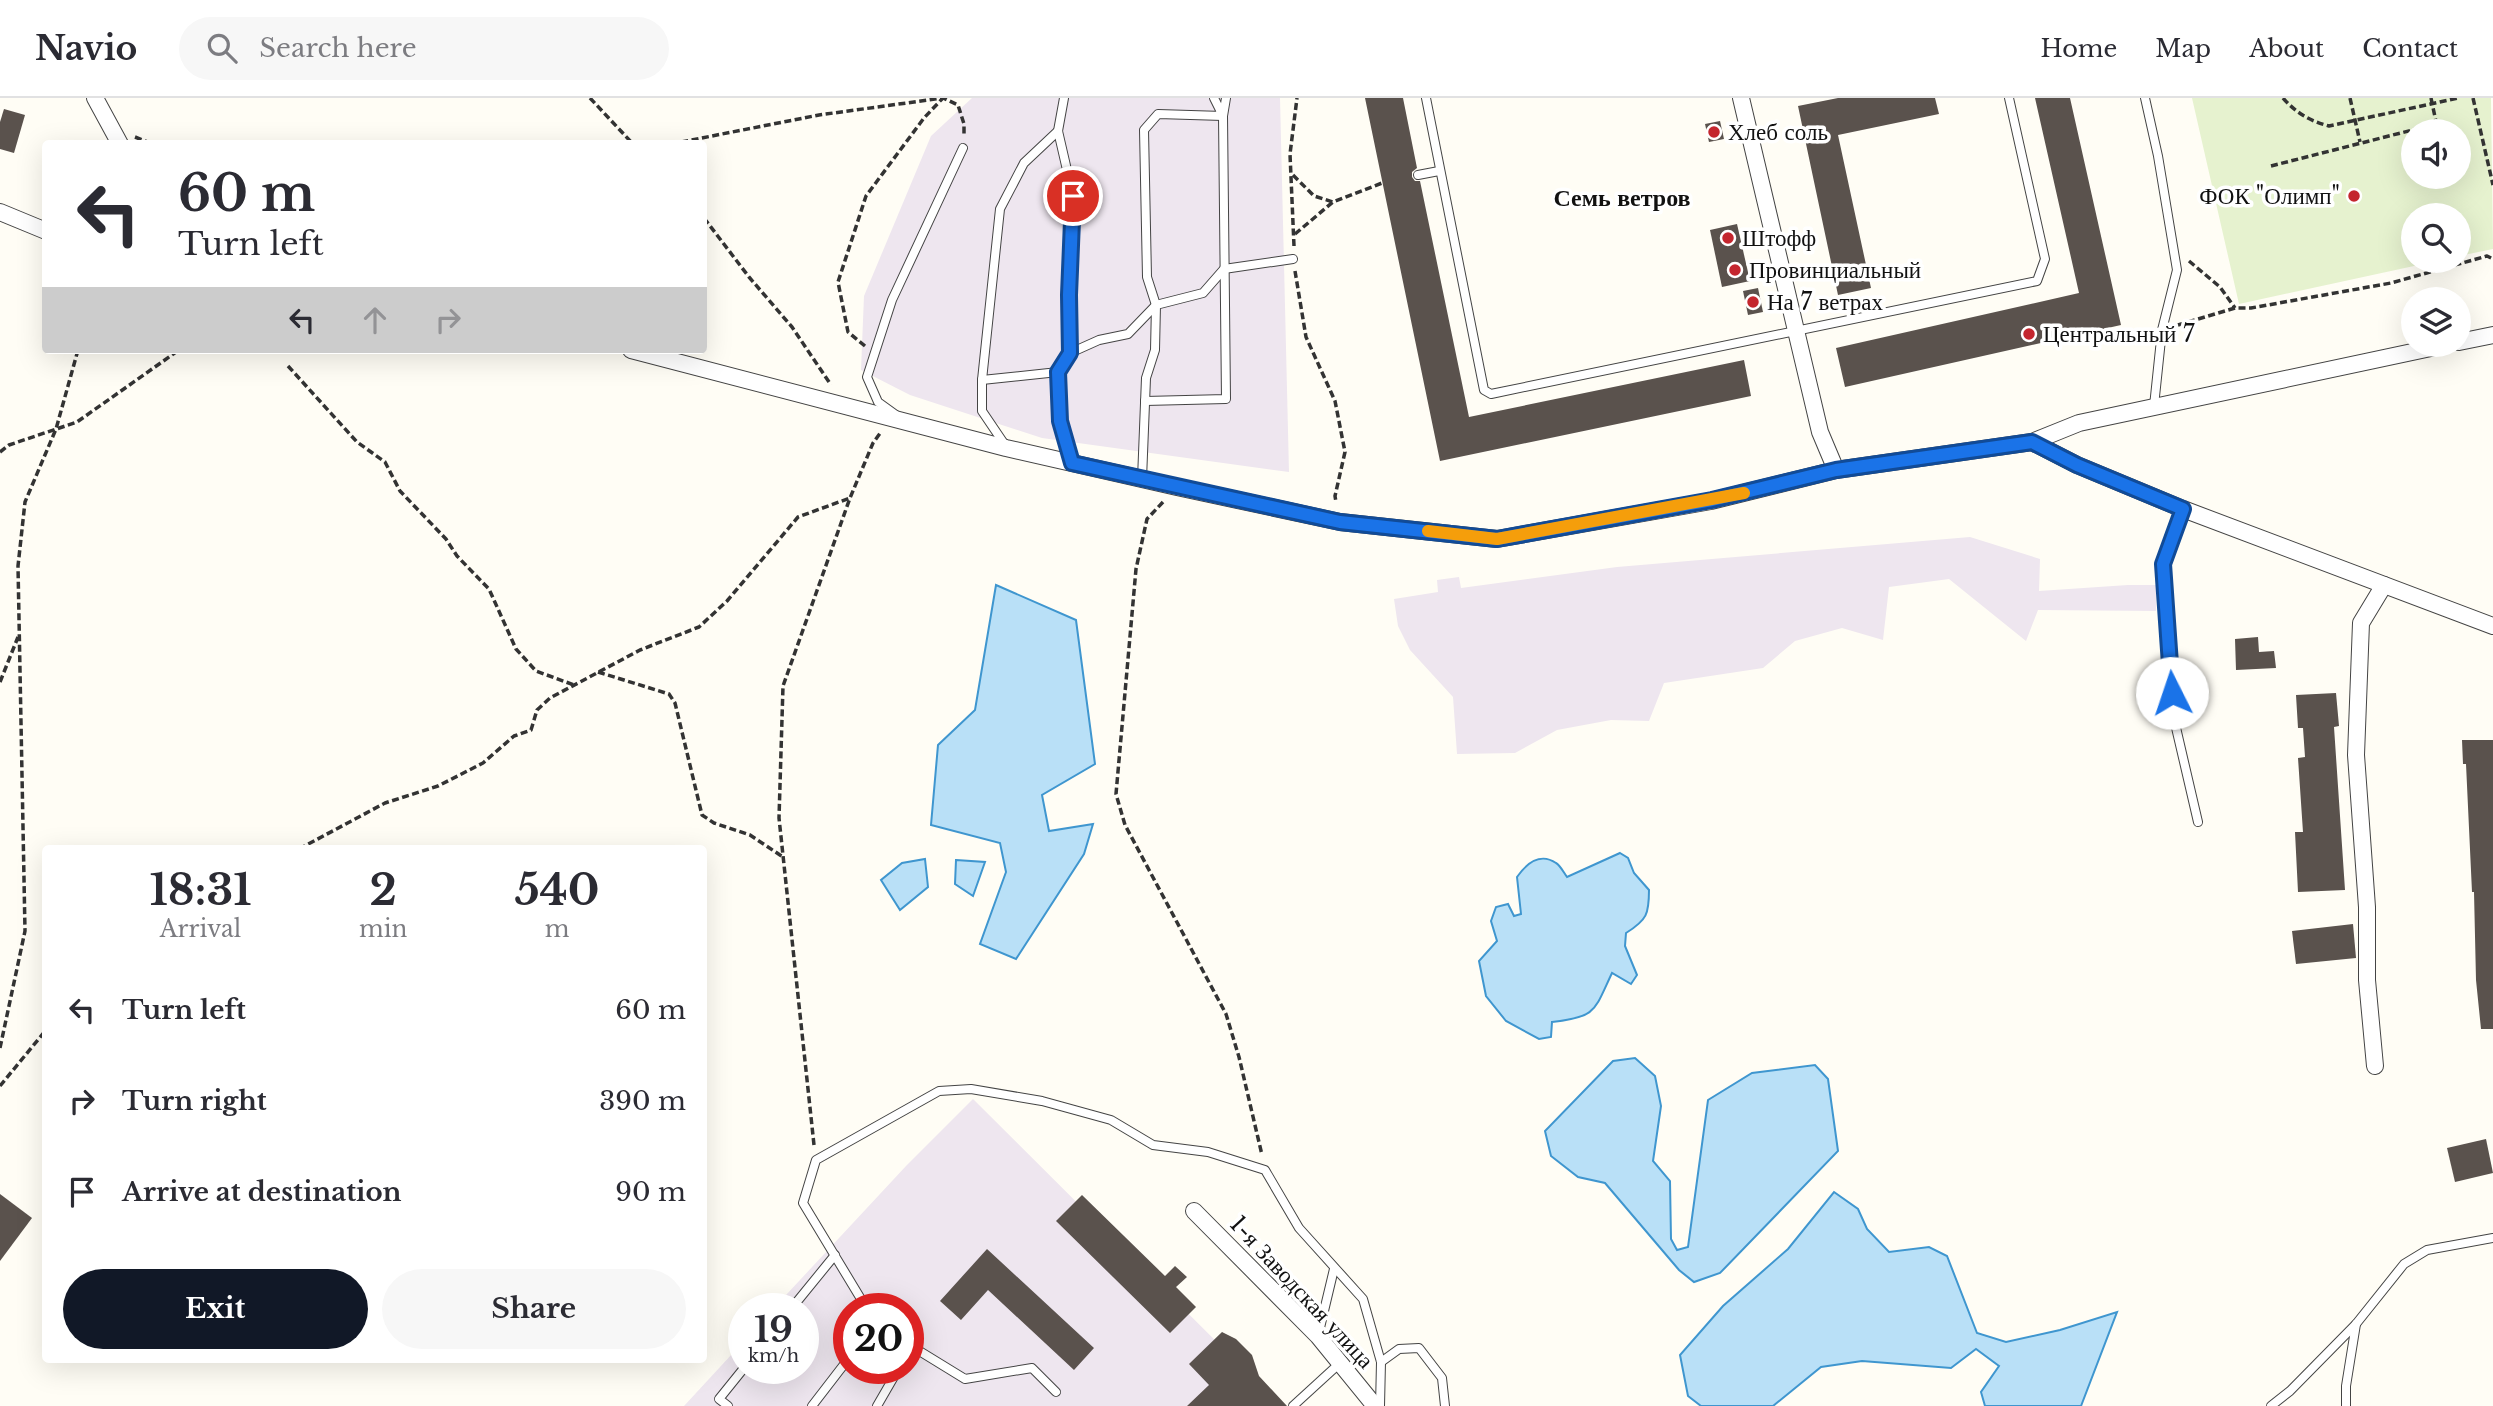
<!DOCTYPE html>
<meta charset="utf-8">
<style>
body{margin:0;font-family:"Libre Baskerville",serif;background:#f7f7f7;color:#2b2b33;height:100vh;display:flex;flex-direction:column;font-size:26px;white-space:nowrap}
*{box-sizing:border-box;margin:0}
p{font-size:23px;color:#7c7c81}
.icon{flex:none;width:38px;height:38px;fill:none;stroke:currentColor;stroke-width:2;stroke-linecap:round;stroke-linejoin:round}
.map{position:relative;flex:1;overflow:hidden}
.details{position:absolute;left:42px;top:747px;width:665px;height:518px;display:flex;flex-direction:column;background:#fff;border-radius:7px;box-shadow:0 7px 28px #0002}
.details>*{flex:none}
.banner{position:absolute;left:42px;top:42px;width:665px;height:214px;border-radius:7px;box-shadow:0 7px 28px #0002;background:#fff;color:#2b2b33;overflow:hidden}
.tools{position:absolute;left:2401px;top:21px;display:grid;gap:14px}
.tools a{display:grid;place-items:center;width:70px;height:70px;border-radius:50%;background:#fff;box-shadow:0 7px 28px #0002;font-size:35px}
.speed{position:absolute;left:728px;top:1195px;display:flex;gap:14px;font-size:35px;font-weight:700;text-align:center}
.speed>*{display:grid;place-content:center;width:91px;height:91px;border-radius:50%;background:#fff;box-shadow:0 7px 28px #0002;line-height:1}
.speed small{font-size:18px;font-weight:400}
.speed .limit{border:10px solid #d22;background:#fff;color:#111}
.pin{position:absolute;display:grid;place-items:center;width:60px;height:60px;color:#fff;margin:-30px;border:4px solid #fff;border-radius:50%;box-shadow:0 2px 7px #0007}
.me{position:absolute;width:77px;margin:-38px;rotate:356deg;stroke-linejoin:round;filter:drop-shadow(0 0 5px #0008)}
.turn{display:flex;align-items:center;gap:24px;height:147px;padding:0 21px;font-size:32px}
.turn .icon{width:91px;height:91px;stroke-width:2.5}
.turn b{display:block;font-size:49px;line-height:60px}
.lanes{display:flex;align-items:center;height:66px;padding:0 21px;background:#0003;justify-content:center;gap:35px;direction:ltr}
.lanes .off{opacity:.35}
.eta{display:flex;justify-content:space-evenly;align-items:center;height:119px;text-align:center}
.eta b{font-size:42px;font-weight:700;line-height:49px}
.primary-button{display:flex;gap:14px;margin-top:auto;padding:14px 21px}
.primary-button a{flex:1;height:80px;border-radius:42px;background:#111827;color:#fff;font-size:28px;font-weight:700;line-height:80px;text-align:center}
.primary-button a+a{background:#f7f7f7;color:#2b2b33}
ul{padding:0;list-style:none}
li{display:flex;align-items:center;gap:21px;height:91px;padding:0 21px}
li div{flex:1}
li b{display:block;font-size:26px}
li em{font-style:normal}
header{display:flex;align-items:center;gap:42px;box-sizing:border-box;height:98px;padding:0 35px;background:#fff;border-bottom:2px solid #e1e1e2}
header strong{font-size:33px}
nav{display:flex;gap:38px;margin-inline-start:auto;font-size:24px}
.search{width:490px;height:63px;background:#f7f7f7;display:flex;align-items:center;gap:18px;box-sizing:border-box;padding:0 24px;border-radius:38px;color:#7c7c81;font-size:26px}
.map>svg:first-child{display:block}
</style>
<header>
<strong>Navio</strong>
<div class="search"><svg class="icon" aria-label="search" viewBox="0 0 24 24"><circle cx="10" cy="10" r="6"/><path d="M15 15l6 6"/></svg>Search here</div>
<nav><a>Home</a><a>Map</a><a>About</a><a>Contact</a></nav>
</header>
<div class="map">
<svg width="2493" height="1308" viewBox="0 0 2493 1308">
<rect width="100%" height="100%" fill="#fffdf5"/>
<g fill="#eee6ef" fill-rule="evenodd">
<path d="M 972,0 L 1280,0 L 1289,374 L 1042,340 L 910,297 L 861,272 L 864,198 L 931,38 Z"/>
<path d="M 1970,439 L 2040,461 L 2039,493 L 2128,487 L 2156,487 L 2156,513 L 2038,512 L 2026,543 L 1949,481 L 1889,489 L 1883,542 L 1842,530 L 1795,543 L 1763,570 L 1664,585 L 1649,623 L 1611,622 L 1557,632 L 1515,655 L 1457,656 L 1453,599 L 1410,552 L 1398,528 L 1394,501 L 1438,494 L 1437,482 L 1459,479 L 1461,490 L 1617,469 Z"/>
<path d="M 973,1001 L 1281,1308 L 684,1308 L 744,1243 L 744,1270 L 803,1270 L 803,1211 L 773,1211 L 906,1068 ZM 849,1211 L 908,1211 L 908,1270 L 849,1270 Z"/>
</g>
<path fill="#e6f2cf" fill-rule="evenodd" d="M 2192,0 L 2491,0 L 2493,151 L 2459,158 L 2459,117 L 2413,117 L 2413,163 L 2437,163 L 2239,206 ZM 2413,33 L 2459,33 L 2459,79 L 2413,79 Z"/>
<g fill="#b9e0f7" stroke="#3f96cf" stroke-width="2">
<path d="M 996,487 L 1076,522 L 1095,666 L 1042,697 L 1049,733 L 1093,726 L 1084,756 L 1016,861 L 980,846 L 1006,774 L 1000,745 L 931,727 L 938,647 L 975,612 Z"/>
<path d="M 1620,755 L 1628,760 L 1634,775 L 1649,792 C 1649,816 1647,822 1626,835 L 1625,848 L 1637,877 L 1631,886 L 1612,875 C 1594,913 1597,919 1552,924 L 1551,939 L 1539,941 L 1506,923 L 1486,898 L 1479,863 L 1497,843 L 1491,823 L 1496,809 L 1508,806 L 1514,818 L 1521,816 L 1517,779 C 1526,766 1540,754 1556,765 C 1560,767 1564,775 1567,779 Z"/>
<path d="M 925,761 L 928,789 L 900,812 L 881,782 L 902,765 Z"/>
<path d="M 956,762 L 985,764 L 973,798 L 955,786 Z"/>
<path d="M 1635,960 L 1655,978 L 1661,1008 L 1653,1063 L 1670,1083 L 1671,1141 L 1677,1152 L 1688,1149 L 1708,1002 L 1752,975 L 1815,967 L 1828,981 L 1838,1053 L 1720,1175 L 1694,1184 L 1679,1172 L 1605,1085 L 1578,1079 L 1551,1058 L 1545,1033 L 1613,963 Z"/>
<path d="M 1834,1094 L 1858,1111 L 1867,1131 L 1889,1154 L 1929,1149 L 1947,1158 L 1977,1235 L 2006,1244 L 2060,1232 L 2117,1214 L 2081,1308 L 1985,1308 L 1981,1294 L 1999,1268 L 1976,1251 L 1951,1270 L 1862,1263 L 1821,1269 L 1773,1308 L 1701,1308 L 1688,1298 L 1680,1257 L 1723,1208 L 1788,1151 Z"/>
</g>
<g fill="#5a524d">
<path d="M 1365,0 L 1403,0 L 1417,70 L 1412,74 L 1412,79 L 1415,83 L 1420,83 L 1469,319 L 1744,262 L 1751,298 L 1440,363 Z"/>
<path d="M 1838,0 L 1935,0 L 1939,16 L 1838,37 L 1871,190 L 1838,197 L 1798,8 Z"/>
<path d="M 2035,0 L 2070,0 L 2121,227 L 1845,289 L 1836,250 L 2079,195 Z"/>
<path d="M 4,11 L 25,17 L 14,55 L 0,51 L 0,24 Z"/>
<path d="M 1720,23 L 1724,41 L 1709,44 L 1705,26 Z"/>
<path d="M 1737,126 L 1750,183 L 1722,189 L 1710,132 Z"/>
<path d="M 1758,190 L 1763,214 L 1748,217 L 1743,193 Z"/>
<path d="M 2258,539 L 2259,554 L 2274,553 L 2276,570 L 2236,572 L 2235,541 Z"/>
<path d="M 2336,595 L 2339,628 L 2334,629 L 2345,792 L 2298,794 L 2295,734 L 2303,734 L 2298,660 L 2305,659 L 2303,630 L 2298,630 L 2296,597 Z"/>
<path d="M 2462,642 L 2493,642 L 2493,931 L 2481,931 L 2476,882 L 2474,794 L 2472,794 L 2466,666 L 2463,666 Z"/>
<path d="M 2353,826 L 2356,860 L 2296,866 L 2292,833 Z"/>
<path d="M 2486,1041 L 2493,1075 L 2455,1084 L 2447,1050 Z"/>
<path d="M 0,1096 L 32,1120 L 0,1163 Z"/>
<path d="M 1082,1097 L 1165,1178 L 1175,1168 L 1187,1179 L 1176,1189 L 1196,1209 L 1170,1235 L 1056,1123 Z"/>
<path d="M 987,1151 L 1094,1250 L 1074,1272 L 988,1192 L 961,1222 L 940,1203 Z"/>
<path d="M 1222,1234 L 1236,1241 L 1252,1257 L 1259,1278 L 1287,1308 L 1187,1308 L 1209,1287 L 1189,1266 Z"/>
</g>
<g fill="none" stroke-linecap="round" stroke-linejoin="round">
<g stroke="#444" stroke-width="10">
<g id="service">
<path d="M 1064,0 L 1058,33 L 1073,98 L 1069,197 L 1070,255 L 1058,274 L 1060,323 L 1072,365"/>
<path d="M 1426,0 L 1484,292 L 1491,296 L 2037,183 L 2045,161 L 2009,0"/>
<path d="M 2145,0 L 2158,58 L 2177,172 L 2162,232 L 2154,308"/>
<path d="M 1418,77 L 1439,73"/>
<path d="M 1070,255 L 1099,242 L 1128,236 L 1156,207 L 1203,195 L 1224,171 L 1293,161"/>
<path d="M 982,282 L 1058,274"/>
<path d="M 1145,303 L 1226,301 L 1223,18 L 1226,0"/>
<path d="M 896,317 L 878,304 L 867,279 L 892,202 L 963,50"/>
<path d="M 1005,347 L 982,313 L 982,282 L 1000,111 L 1024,65 L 1058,33"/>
<path d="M 1142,381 L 1146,280 L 1155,252 L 1156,207 L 1147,179 L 1144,32 L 1158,16 L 1223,18 L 1214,0"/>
<path d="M 2183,411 L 2163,465 L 2174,621 L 2198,724"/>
<path d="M 791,1211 L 835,1157"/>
<path d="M 867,1211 L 803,1105 L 816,1062 L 939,993 L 971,991 L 1042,1003 L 1111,1022 L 1153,1047 L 1208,1054 L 1265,1072 L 1299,1130 L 1363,1201 L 1381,1264 L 1380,1308"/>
<path d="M 1318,1238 L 1334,1171"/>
<path d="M 908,1246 L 965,1281 L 1032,1270 L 1056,1294"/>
<path d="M 1381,1264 L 1399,1251 L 1419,1250 L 1442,1280 L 1445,1308"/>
<path d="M 728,1308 L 719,1301 L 744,1270"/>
<path d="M 812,1308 L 849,1260"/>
<path d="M 877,1308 L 899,1270"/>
<path d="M 1293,1308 L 1340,1265"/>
<path d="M 2271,1308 L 2290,1293 L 2356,1226 L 2404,1166 L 2427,1152 L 2493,1140"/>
<path d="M 2346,1308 L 2346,1288 L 2356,1226"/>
</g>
</g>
<g stroke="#444" stroke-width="18">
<g id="minor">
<path d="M 95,0 L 120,46"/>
<path d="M 1741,0 L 1820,334 L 1836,372"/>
<path d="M 0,114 L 46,133"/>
<path d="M 2459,244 L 2493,237"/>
<path d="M 631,252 L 1006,350 L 1177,389 L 1340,424 L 1497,441 L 1711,403 L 1836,372 L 2032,344 L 2079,325 L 2445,247"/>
<path d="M 2032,344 L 2077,367 L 2183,411 L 2493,528"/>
<path d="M 2375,968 L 2367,882 L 2367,809 L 2356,657 L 2361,525 L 2384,487"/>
<path d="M 1194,1113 L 1318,1238 L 1375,1308"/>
</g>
</g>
<g stroke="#333" stroke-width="3.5" stroke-dasharray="7 3.5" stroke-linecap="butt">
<path d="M 590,0 L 633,46"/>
<path d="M 2283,0 C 2296,15 2310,23 2329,28 L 2458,0"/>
<path d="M 2350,0 L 2360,44"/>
<path d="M 2431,0 L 2438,33"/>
<path d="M 2473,0 L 2493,87"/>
<path d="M 135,39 L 153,46"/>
<path d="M 671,46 L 819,17 L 943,0 L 958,7 L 964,26 L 964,37"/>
<path d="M 2271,68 L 2436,26"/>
<path d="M 1293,77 L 1314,98 L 1333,104 L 1382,85"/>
<path d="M 704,120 L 749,179 L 792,229 L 831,287"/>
<path d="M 1295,136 L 1333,104"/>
<path d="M 1294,148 L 1290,56 L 1297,0"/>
<path d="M 2189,163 L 2220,189 L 2235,210"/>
<path d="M 1295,173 L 1306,239 L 1335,303 L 1345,354 L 1335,398 L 1336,404"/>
<path d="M 2178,227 L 2235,210 L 2251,210 L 2391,185 L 2487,158 L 2493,161"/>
<path d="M 865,248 L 848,234 L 838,184 L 866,98 L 924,20 L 942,1"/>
<path d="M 288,268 L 357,344 L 385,364 L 400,393 L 446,441 L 457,458 L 489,491 L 516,551 L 536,573 L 574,587"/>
<path d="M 0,354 L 9,347 L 77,324 L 179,252"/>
<path d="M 1163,404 L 1147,421 L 1136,471 L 1116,696 L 1125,727 L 1226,916 L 1239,959 L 1262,1057"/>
<path d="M 598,574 L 669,596 L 675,605 L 702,717 L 714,725 L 750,737 L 783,759"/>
<path d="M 0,584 L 18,539"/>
<path d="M 299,751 L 385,705 L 438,688 L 483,665 L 514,638 L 531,632 L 537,612 L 550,600 L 640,552 L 699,529 L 727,503 L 798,419 L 850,400"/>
<path d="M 0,950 L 25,833 L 18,468 L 25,404 L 56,331 L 78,252"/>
<path d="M 0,988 L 46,932"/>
<path d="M 814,1047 L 779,720 L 783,588 L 850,400 L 873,345 L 881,334"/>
</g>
<use href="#service" stroke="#fff" stroke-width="8"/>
<use href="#minor" stroke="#fff" stroke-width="16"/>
</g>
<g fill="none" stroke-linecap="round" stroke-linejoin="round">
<g stroke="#114b97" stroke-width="18">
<path id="route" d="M 1073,98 L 1069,197 L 1070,255 L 1058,274 L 1060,323 L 1072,365 L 1340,424 L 1497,441 L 1712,402 L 1836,372 L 2032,344 L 2077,367 L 2183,411 L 2163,466 L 2172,595"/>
</g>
<use href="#route" stroke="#1a73e8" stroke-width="12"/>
<path stroke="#f59e0b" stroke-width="12" d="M 1428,433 L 1497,441 L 1744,395"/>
</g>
<g fill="#c4262e" stroke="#fff" stroke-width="2.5">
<circle cx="1714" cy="34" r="7"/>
<circle cx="2354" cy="98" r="7"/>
<circle cx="1728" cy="140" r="7"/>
<circle cx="1735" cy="172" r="7"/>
<circle cx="1753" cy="204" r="7"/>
<circle cx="2029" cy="236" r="7"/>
</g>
<g text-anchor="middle" stroke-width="7" stroke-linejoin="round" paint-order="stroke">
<g font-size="23" fill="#111" stroke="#fff" text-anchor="start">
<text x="1728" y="42">Хлеб соль</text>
<text x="2340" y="106" text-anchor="end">ФОК "Олимп"</text>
<text x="1742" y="148">Штофф</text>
<text x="1749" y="180">Провинциальный</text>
<text x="1767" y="212">На 7 ветрах</text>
<text x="2043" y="244">Центральный 7</text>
</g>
<g font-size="23" fill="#111" stroke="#fff">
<text transform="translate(1302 1194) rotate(47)" y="8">1-я Заводская улица</text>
</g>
<g font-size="24" font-weight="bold" fill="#111" stroke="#fff">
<text x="1622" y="108">Семь ветров</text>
</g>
</g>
</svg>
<div class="tools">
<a><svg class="icon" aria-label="sound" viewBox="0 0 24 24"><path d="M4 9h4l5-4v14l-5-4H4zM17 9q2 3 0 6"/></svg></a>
<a><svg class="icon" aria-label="search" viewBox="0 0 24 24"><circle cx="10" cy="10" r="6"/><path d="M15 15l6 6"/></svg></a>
<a><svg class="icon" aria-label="layers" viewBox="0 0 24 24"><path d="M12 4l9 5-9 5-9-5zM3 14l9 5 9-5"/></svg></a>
</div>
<div class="speed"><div>19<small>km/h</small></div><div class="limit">20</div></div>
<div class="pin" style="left:1073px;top:98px;background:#d93025"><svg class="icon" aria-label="arrive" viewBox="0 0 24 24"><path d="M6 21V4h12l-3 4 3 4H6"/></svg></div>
<svg class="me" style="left:2172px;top:595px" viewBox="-20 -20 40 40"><circle r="19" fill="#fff"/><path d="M0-13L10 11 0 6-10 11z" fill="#1a73e8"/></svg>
<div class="banner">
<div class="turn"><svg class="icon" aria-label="left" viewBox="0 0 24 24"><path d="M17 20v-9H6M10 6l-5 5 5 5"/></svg><div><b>60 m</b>Turn left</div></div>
<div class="lanes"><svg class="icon" aria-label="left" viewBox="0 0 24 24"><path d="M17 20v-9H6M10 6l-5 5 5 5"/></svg><svg class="icon off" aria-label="ahead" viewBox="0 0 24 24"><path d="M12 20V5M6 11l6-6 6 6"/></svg><svg class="icon off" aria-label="right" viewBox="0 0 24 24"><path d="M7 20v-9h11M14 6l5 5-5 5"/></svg></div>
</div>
<section class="details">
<div class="eta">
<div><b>18:31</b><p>Arrival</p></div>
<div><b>2</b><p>min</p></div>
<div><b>540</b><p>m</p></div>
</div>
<ul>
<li><svg class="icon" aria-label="left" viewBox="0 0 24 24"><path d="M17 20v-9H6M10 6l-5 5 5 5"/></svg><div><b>Turn left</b></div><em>60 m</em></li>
<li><svg class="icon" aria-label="right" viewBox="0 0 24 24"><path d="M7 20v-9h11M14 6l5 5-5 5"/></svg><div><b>Turn right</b></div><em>390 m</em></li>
<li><svg class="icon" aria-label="arrive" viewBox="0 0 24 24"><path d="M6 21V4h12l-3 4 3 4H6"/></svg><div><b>Arrive at destination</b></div><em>90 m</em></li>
</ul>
<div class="primary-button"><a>Exit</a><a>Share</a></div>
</section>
</div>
